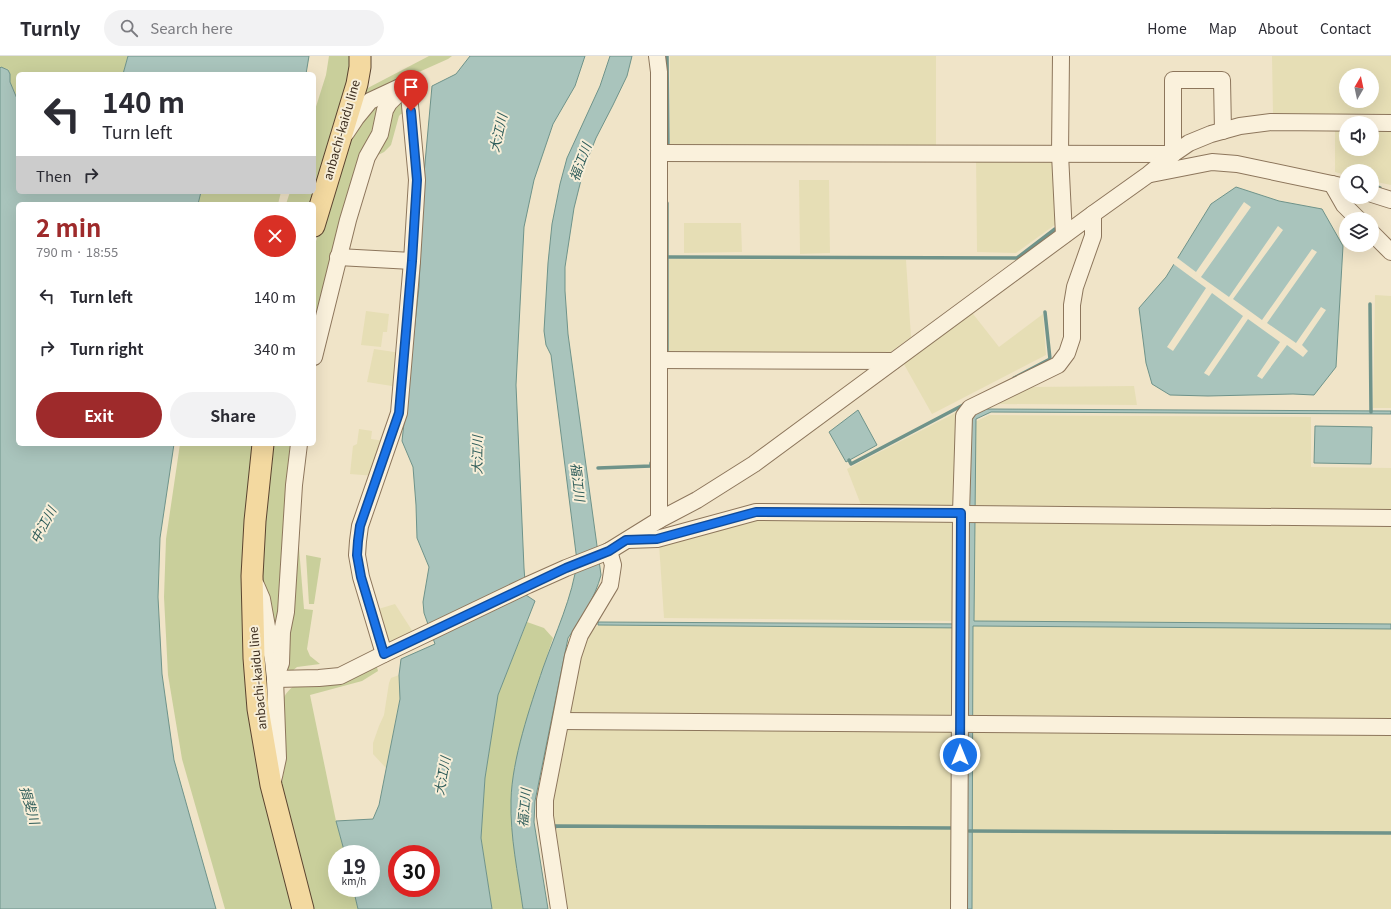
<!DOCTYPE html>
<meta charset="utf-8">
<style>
body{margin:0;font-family:Georgia,"Noto Sans JP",serif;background:#f2f2f3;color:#2b2b33;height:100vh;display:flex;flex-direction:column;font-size:15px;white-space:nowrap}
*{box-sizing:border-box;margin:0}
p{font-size:13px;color:#7c7c81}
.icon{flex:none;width:22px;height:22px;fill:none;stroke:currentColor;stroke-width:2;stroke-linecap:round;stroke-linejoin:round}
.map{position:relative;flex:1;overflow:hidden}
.details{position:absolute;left:16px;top:146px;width:300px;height:244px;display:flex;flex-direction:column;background:#fff;border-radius:6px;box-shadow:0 4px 16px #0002}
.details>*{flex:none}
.hud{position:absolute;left:16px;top:16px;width:300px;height:122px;border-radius:6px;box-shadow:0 4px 16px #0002;background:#fff;color:#2b2b33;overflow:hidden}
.needle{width:26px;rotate:9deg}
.fabs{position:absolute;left:1339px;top:12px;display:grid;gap:8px}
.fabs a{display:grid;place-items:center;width:40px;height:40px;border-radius:50%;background:#fff;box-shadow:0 4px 16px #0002;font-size:20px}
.speed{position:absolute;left:328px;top:789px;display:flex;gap:8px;font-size:20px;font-weight:700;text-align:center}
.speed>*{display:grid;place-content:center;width:52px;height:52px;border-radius:50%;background:#fff;box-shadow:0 4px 16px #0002;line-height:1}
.speed small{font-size:10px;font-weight:400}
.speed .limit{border:6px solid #d22;background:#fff;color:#111}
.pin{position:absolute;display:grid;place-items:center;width:34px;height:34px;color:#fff;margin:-41px -17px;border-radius:50% 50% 50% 0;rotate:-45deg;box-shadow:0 0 4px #0007}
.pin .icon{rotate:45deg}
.me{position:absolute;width:44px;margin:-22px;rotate:0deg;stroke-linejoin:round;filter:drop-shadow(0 0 3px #0008)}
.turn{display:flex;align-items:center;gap:14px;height:84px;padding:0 20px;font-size:18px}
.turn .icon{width:52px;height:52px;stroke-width:2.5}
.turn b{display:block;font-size:28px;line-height:34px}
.then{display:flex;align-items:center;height:38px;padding:0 20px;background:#0003;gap:8px;font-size:15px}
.round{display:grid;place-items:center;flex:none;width:42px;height:42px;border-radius:21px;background:#f2f2f3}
.headline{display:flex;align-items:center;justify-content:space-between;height:68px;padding:0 20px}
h1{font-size:24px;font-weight:700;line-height:30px;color:#9e2a2b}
.primary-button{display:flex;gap:8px;margin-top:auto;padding:8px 20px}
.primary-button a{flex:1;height:46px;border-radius:24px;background:#9e2a2b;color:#fff;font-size:16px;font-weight:700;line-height:46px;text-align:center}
.primary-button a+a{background:#f2f2f3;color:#2b2b33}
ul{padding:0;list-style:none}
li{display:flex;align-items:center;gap:12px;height:52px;padding:0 20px}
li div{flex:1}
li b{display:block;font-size:15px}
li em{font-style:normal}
header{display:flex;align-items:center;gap:24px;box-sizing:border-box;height:56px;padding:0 20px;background:#fff;border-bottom:1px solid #e1e1e2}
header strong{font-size:19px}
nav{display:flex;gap:22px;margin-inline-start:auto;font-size:14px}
.search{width:280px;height:36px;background:#f2f2f3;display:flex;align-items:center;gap:10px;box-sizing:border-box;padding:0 14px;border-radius:22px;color:#7c7c81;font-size:15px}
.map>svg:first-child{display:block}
</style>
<header>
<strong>Turnly</strong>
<div class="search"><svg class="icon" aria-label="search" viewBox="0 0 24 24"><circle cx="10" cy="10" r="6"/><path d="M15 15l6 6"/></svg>Search here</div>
<nav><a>Home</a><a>Map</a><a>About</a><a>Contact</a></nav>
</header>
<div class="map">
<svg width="1391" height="853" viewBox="0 0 1391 853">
<rect width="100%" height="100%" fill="#f0e4c8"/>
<g fill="#e6deb5" fill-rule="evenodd">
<path d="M 670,0 L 936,0 L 936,92 L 670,91 Z"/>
<path d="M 1272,0 L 1391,0 L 1391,60 L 1273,59 ZM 1346,19 L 1372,19 L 1372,45 L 1346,45 Z"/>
<path d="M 1335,73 L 1346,73 L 1346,93 L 1372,93 L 1372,73 L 1391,73 L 1391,129 L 1372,125 L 1372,115 L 1346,115 L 1346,119 L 1335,116 Z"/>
<path d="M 976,101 L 1048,101 L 1056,108 L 1056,168 L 1016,197 L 977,196 Z"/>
<path d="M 799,124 L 829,124 L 830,197 L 800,198 Z"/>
<path d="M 684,167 L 741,167 L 742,196 L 684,197 Z"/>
<path d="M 669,203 L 906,204 L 911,281 L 885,300 L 668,299 Z"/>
<path d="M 1375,239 L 1391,240 L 1391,352 L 1373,352 Z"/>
<path d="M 970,254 L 999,291 L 1043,258 L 1046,299 L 932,358 L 901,303 Z"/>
<path d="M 366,255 L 389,258 L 387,276 L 383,276 L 381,291 L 361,289 Z"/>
<path d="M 374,293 L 401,297 L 398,331 L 367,326 Z"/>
<path d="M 1134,330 L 1137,349 L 999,348 L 997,346 L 1029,331 Z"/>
<path d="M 959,355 L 958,449 L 953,454 L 863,454 L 847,413 Z"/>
<path d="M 989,359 L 1311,361 L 1311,411 L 1391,412 L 1391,457 L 975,454 L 975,366 Z"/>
<path d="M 359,373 L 372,375 L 371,383 L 385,385 L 375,420 L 350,418 L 353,390 L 357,388 Z"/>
<path d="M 757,460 L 950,460 L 958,467 L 957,565 L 664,562 L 659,488 Z"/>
<path d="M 974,462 L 1391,464 L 1391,568 L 973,565 Z"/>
<path d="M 395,548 L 413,576 L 390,585 L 386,585 L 375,554 Z"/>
<path d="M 598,569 L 957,572 L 955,662 L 572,662 L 568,657 L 579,602 L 592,575 Z"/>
<path d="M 973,570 L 1391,573 L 1391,669 L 972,664 Z"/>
<path d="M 399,619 L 400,643 L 386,712 L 373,698 L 373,687 L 379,670 L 384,659 L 389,627 L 391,622 Z"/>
<path d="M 565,669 L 955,675 L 954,853 L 567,853 L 556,773 L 549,746 Z"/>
<path d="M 972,672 L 1391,676 L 1391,853 L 972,853 Z"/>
</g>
<g fill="#c9cf9b">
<path d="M 0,0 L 128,0 L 123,18 L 18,18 L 18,45 L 10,26 L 10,18 L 8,13 L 0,12 Z"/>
<path d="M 329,0 L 354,0 L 314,148 L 286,148 L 290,136 L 314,136 L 314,57 L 326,19 Z"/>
<path d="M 429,0 L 452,0 L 448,3 L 372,37 L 356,54 L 364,34 Z"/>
<path d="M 381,44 L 314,287 L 314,192 L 344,91 L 372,52 Z"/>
<path d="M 402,45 L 403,58 L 401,58 L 399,60 L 391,89 L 384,96 L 376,100 L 388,57 Z"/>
<path d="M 201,136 L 281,136 L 278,148 L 198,148 Z"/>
<path d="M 180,388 L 257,388 L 245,520 L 296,853 L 225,853 L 182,703 L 168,619 L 164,541 L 166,483 Z"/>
<path d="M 269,388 L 295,388 L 279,605 L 258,511 Z"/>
<path d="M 296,455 L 304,553 L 313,554 L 307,593 L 310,600 L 320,608 L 297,611 L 291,616 L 286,612 Z"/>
<path d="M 306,499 L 321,502 L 314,548 L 309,548 Z"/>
<path d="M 527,566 L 544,572 L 553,582 C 540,621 527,659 518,699 C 515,714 512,729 511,744 C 510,780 518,817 523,853 L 492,853 L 481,782 L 485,722 L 498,639 Z"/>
<path d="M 376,608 L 378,615 L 362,625 L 310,639 L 336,765 L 345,798 L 337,798 L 337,832 L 353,832 L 358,853 L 309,853 L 280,737 L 285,710 L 282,648 C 284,638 289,633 297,628 Z"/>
</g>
<g fill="#a9c4bc" stroke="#6f938a" fill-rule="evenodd">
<path d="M 128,0 L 309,0 L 306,18 L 123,18 Z"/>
<path d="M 470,0 L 585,0 L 575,30 L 553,68 L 534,124 L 524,171 L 516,329 L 524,512 L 526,539 L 535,545 L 498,639 L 485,722 L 481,782 L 492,853 L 358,853 L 353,832 L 371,832 L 371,798 L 345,798 L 336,765 L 373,763 L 379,749 L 400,643 L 399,619 L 401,603 L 435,588 L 424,557 L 423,546 L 429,511 L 417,482 L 416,449 L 413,411 L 402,385 L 419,231 L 424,118 L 432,30 L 456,18 ZM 397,798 L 431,798 L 431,832 L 397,832 Z"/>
<path d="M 610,0 L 632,0 L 627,20 L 613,49 L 596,82 L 584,112 L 574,152 L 565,211 L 565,235 L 568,278 L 601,519 C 595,542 581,563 568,582 L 535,745 L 534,766 L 548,853 L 523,853 C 518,817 510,781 511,744 C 512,703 530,651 543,612 C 555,578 573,540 577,505 L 551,299 L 546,289 L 544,275 L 548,207 L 552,168 L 560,128 L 567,102 L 600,30 Z"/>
<path d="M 1,11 L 8,14 L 10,18 L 10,26 L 18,45 L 18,136 L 201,136 L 198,148 L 18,148 L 18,388 L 174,388 L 160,482 L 158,541 L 162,618 L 174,704 L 216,853 L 0,853 L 0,12 Z"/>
<path d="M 1236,131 L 1279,145 L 1322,153 L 1343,190 L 1336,311 L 1314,339 L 1293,338 L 1208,340 L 1170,339 L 1152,328 L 1146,307 L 1139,252 L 1166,221 L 1211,148 Z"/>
<path d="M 984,353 L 1391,355 L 1391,358 L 991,356 L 976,363 L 974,565 L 1391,568 L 1391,573 L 973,570 L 972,853 L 965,853 L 967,572 L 598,569 L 598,566 L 967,568 L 970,362 L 973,357 Z"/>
<path d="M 858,354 L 877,389 L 846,406 L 829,376 Z"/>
<path d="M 1315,370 L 1372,371 L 1371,408 L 1314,407 Z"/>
</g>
<path fill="#f0e4c8" d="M 1244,146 L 1251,151 L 1201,221 L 1229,241 L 1278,170 L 1283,174 L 1233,243 L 1262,264 L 1312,193 L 1317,196 L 1267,267 L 1296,287 L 1321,251 L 1326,254 L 1302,289 L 1308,295 L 1303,301 L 1287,289 L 1262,323 L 1257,320 L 1280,286 L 1248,263 L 1209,320 L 1204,317 L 1243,260 L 1212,237 L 1173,295 L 1167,291 L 1206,232 L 1172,207 L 1176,201 L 1196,216 Z"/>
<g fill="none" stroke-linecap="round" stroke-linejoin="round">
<g stroke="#6f938a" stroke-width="3.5">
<path d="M 667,0 L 668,91"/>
<path d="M 1372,129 L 1380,132"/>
<path d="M 667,147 L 667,296"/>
<path d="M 667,201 L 1017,202 L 1055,173"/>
<path d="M 1370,248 L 1371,356"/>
<path d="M 1014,322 L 1050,303 L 1045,256"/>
<path d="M 849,404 L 851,408 L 965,348"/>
<path d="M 598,412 L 651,410 L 651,407"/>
<path d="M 554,775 L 555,770 L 951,772"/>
<path d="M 969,775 L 1391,777"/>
</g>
<g stroke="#8d765c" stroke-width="18">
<g id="minor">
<path d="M 657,0 L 659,16 L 659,464"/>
<path d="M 1061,0 L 1060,98 L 1064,179"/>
<path d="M 346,77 L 356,62 L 370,45 L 400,31"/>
<path d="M 659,97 L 1173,98 L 1173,24 L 1222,24 L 1223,75"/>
<path d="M 1151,118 L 1212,106 L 1237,108 L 1346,131"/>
<path d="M 1332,128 L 1344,149 L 1358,163"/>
<path d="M 1372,138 L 1391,144"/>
<path d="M 1372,177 L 1391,196"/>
<path d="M 338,201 L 412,205"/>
<path d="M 314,301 L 348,164 L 367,101 L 380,78 L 385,54 L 389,47 L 408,28"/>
<path d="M 659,304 L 893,305"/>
<path d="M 628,484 L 657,483 L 756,456 L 1391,462"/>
<path d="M 256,529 L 262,543 L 273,604 L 275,623 L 278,702 L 273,725"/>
<path d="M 384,598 L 361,521 L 357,499 L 358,485 L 360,470 L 399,357 L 412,205 L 417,124 L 408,28"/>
<path d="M 275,623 L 319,622 L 340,620 L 384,598 L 528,529 L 566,512 L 609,495 L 659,464 L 697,444 L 754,408 L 1093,158 L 1149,118 L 1173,98 L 1189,87 L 1211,78 L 1240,70 L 1271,66 L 1391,67"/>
<path d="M 275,623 L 281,607 L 282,576 L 286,556 L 294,429 L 299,388"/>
<path d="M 561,665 L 1391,671"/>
<path d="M 559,853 L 545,760 L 545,744 L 573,600 L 580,579 L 610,529 L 613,509 L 609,495"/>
<path d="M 959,853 L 961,457 L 964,360 L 970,352 L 1058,309 L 1067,297 L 1072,282 L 1072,249 L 1075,231 L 1093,180 L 1093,158"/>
</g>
</g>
<g stroke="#5b4430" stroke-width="23">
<g id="major">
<path d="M 314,170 L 357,28 L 360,11 L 360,0"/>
<path d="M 263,388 L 255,465 L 252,520 L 254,602 L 258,653 L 271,729 L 303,853"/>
</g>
</g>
<use href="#minor" stroke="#faf1dc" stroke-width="16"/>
<use href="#major" stroke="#f3d9a0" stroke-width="21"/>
</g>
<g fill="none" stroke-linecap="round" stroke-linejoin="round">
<g stroke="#114b97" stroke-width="10">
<path id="route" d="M 411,55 L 417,124 L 412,205 L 399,357 L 360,470 L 358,485 L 357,499 L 361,521 L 384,598 L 566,512 L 609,495 L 626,484 L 657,483 L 756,456 L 961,457 L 960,699"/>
</g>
<use href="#route" stroke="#1a73e8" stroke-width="7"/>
</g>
<g text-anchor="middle" stroke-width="4" stroke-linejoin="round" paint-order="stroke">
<g font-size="12" fill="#3d2e20" stroke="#f7eed8">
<text transform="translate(342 74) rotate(-74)" y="4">anbachi-kaidu line</text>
<text transform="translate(258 622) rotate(-95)" y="4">anbachi-kaidu line</text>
</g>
<g font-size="13" font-style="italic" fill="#2f5d5a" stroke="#f7eed8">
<text transform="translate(498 77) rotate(-77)" y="5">大江川</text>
<text transform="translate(580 106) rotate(-70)" y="5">福江川</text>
<text transform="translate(477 399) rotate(-89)" y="5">大江川</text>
<text transform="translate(578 426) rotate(83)" y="5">福江川</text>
<text transform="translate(43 469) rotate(-62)" y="5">中江川</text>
<text transform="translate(442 720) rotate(-80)" y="5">大江川</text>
<text transform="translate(30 749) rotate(74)" y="5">揖斐川</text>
<text transform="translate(524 752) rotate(-85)" y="5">福江川</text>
</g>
</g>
</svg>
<div class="fabs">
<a><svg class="needle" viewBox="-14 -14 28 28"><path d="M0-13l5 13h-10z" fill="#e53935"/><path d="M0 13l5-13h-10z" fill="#7c7c81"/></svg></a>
<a><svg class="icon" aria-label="sound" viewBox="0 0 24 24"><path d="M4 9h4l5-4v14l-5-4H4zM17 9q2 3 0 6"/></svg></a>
<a><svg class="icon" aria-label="search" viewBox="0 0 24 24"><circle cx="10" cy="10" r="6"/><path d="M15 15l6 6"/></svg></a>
<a><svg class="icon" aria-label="layers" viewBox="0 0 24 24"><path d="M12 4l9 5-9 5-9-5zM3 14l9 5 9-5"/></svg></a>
</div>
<div class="speed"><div>19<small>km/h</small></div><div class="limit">30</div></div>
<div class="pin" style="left:411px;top:55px;background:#d93025"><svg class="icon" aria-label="arrive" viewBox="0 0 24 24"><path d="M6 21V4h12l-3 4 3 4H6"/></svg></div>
<svg class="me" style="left:960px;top:699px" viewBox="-20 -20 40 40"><circle r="17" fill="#1a73e8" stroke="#fff" stroke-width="3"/><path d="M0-11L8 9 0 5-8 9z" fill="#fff"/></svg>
<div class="hud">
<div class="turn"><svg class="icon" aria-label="left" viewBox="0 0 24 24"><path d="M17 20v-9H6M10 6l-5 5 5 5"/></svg><div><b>140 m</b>Turn left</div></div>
<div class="then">Then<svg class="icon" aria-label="right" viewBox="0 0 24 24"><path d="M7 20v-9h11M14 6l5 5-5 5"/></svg></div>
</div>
<section class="details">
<div class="headline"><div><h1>2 min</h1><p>790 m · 18:55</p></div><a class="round" style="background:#d93025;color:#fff"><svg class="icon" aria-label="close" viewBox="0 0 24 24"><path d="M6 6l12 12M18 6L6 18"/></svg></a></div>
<ul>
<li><svg class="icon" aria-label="left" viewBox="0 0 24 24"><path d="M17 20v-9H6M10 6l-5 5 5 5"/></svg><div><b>Turn left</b></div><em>140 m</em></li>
<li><svg class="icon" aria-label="right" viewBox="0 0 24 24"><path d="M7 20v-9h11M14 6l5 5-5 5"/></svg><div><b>Turn right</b></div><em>340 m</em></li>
</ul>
<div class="primary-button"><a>Exit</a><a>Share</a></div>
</section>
</div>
